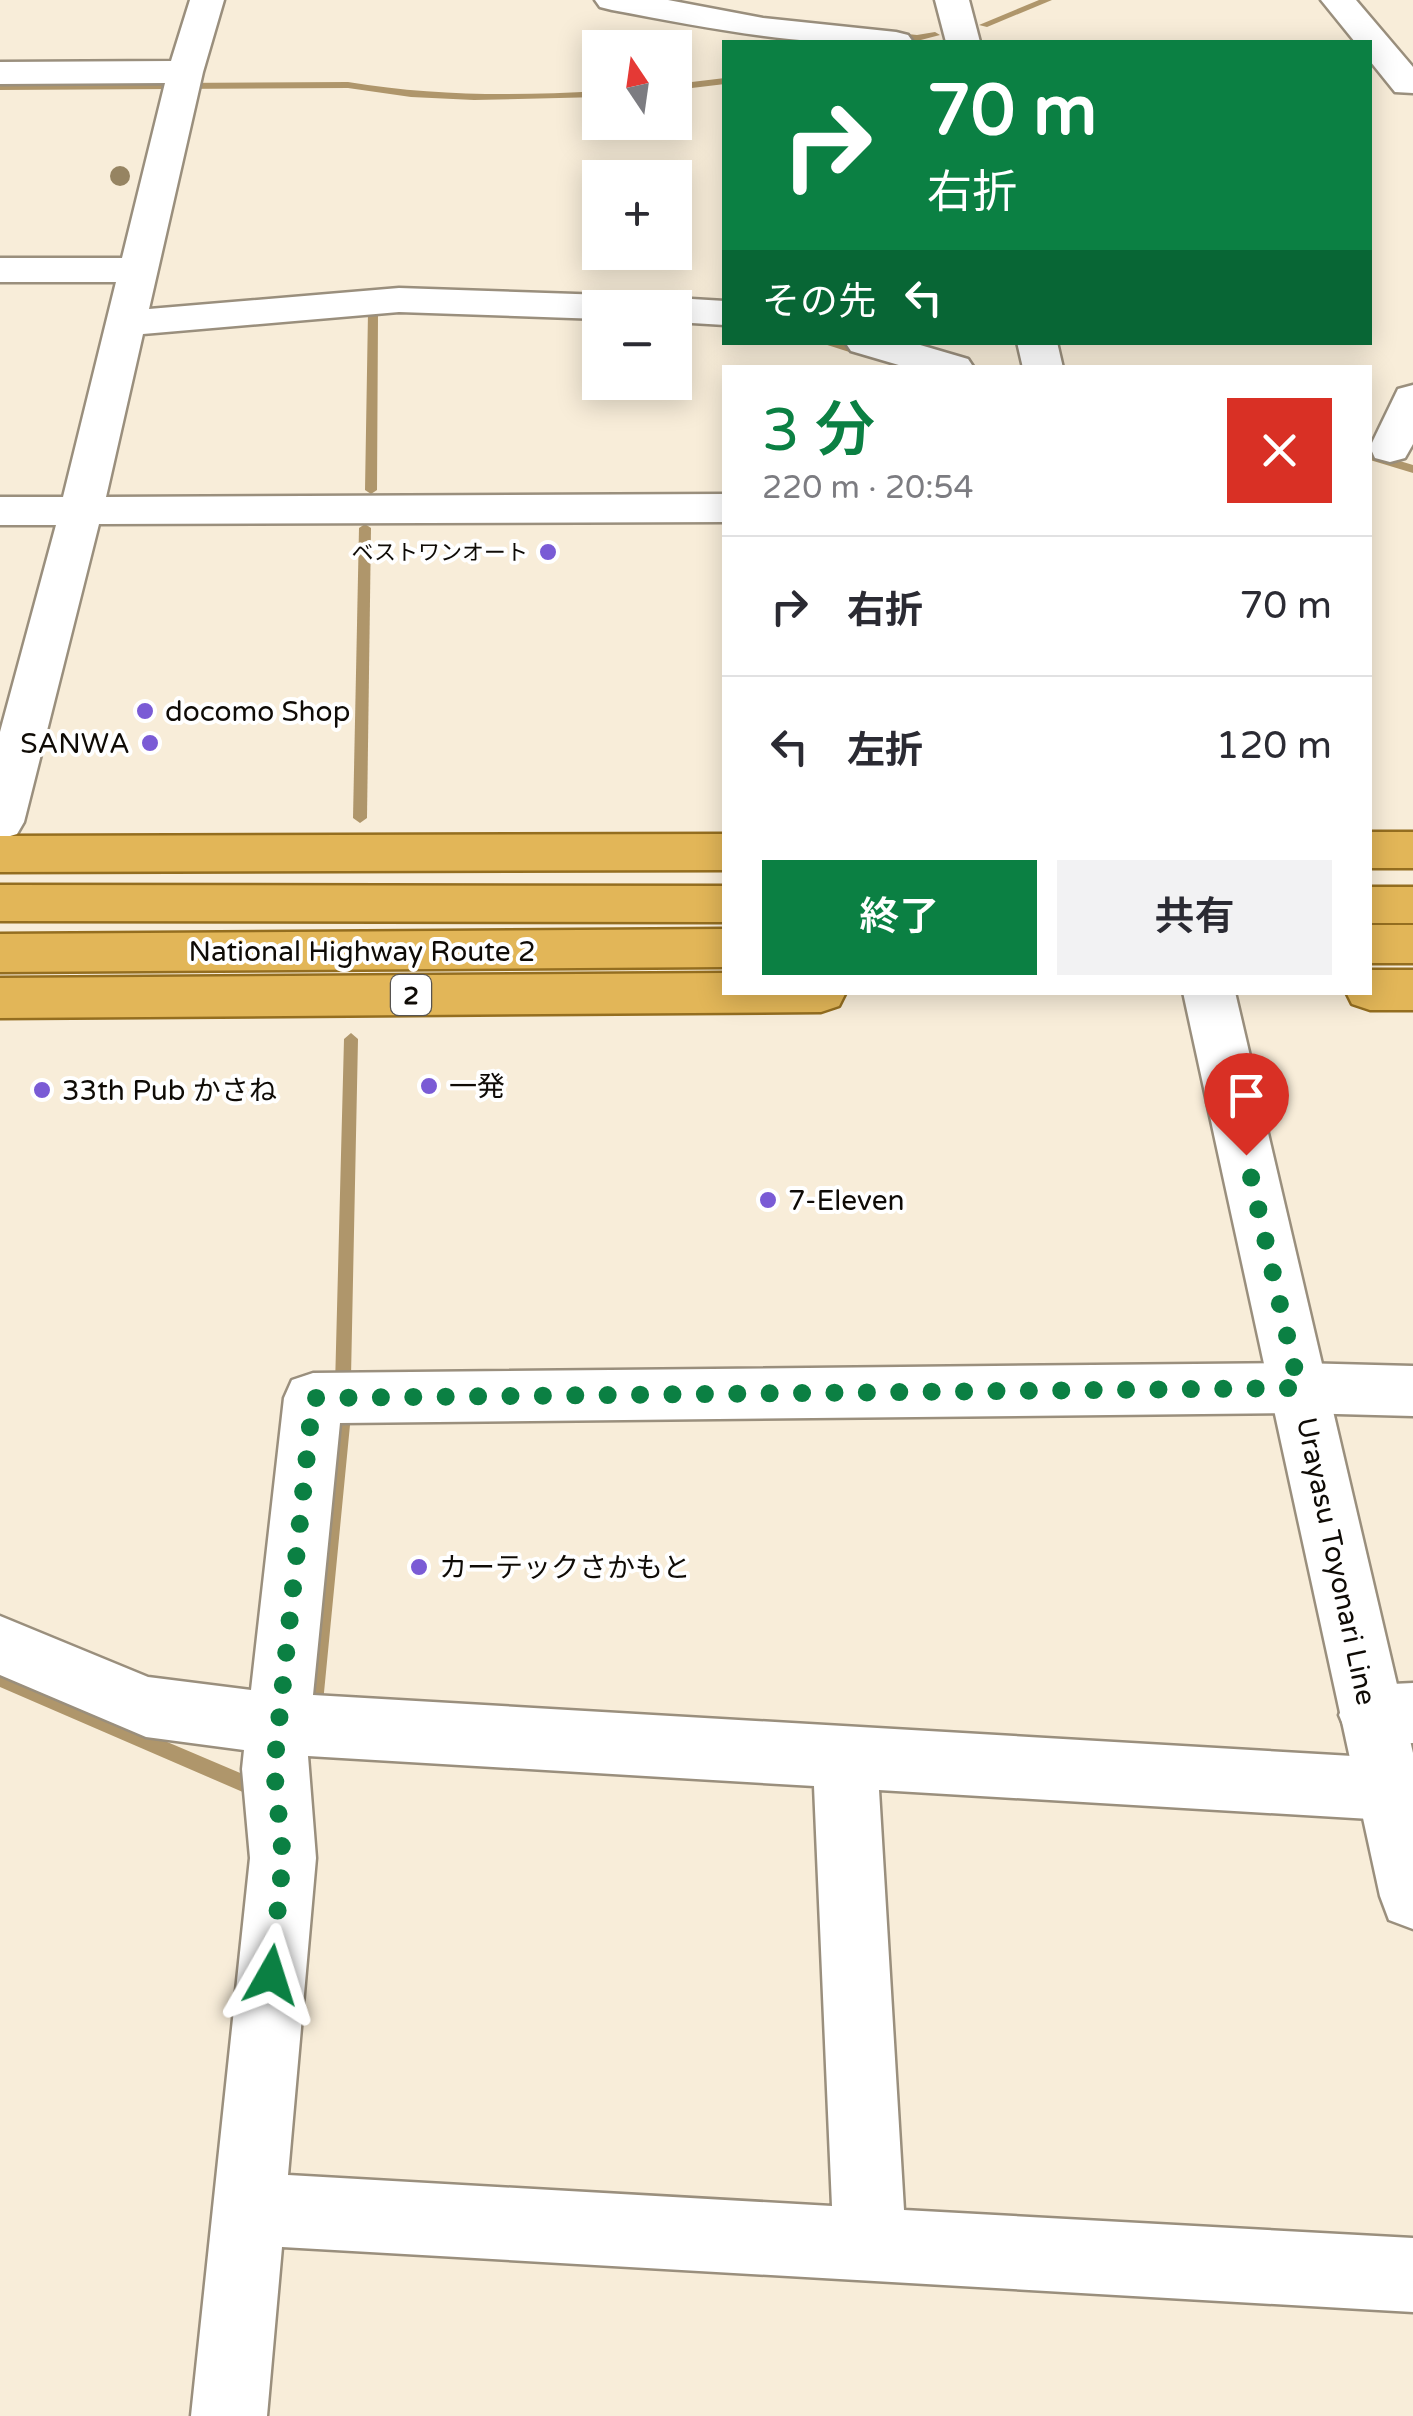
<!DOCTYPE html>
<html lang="ja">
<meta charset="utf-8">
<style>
body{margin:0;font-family:"Varela Round","Noto Sans JP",sans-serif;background:#f2f2f3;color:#2b2b33;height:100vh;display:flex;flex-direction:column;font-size:38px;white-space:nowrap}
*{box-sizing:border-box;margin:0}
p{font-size:32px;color:#7c7c81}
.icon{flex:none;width:55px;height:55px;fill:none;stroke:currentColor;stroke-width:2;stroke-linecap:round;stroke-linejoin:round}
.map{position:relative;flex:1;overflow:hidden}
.sheet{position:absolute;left:722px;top:365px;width:650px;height:630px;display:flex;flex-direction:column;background:#fff;border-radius:0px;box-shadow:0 5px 25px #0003}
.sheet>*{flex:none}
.banner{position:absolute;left:722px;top:40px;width:650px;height:305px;border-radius:0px;box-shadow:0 5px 25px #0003;background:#0b8043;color:#fff;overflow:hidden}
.needle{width:65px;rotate:347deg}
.fabs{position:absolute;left:582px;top:30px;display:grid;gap:20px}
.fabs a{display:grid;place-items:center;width:110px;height:110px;border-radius:0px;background:#fff;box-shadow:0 5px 25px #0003;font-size:50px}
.pin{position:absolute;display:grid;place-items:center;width:85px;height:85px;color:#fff;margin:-102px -42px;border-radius:50% 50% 50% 0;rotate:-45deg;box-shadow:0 0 10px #0007}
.pin .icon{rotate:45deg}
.me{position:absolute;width:110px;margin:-55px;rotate:6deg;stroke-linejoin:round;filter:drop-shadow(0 0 8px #0008)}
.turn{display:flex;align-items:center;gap:35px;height:210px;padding:0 40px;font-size:45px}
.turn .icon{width:130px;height:130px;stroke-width:2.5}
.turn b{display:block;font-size:70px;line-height:85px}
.then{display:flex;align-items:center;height:95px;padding:0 40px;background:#0003;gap:20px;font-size:38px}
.round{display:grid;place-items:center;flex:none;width:105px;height:105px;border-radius:0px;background:#f2f2f3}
.head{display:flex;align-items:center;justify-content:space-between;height:170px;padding:0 40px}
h1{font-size:60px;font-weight:600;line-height:75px;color:#0b8043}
.action{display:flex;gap:20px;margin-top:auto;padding:20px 40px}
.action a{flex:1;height:115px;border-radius:0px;background:#0b8043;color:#fff;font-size:40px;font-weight:600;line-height:115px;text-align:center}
.action a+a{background:#f2f2f3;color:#2b2b33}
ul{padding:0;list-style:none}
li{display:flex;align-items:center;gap:30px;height:140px;padding:0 40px;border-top:2px solid #e1e1e2}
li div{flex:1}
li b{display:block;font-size:38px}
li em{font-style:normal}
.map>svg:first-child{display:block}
</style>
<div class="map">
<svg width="1413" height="2416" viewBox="0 0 1413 2416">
<rect width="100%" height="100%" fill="#f8edd9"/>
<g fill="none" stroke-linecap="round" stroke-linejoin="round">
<g fill="#af966b" fill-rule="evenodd">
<path d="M 1039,0 L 1052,0 L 987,27 L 979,25 Z"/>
<path d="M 889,32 L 917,35 L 935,32 L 940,35 L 917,41 L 886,37 L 884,35 Z"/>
<path d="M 725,78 L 725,84 L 675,90 L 675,84 Z"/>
<path d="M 348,82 C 432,96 515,96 600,91 L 600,97 L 474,100 L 411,97 L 348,88 L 0,90 L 0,84 Z"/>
<path d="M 373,309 L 391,309 L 396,312 L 391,315 L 378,315 L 377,490 L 371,494 L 365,490 L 368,312 Z"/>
<path d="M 818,342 L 837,342 L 873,355 L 868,358 Z"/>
<path d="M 1370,452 L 1413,465 L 1413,473 L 1370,460 Z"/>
<path d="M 365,524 L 371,528 L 367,818 L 360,823 L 353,818 L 359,528 Z"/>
<path d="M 351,1033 L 358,1039 L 350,1425 L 322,1713 L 319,1719 L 313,1721 L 307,1719 L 304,1713 L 334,1425 L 344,1039 Z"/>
<path d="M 0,1671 L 252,1778 L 268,1781 L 271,1787 L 268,1793 L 252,1796 L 0,1687 Z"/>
</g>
<g stroke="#9a8f7d" stroke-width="5">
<g id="minor">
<path d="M 190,0 L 224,0 L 203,72 L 149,309 L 399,288 L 636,296 L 650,300 L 655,308 L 600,308 L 600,319 L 399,312 L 143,334 L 106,497 L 725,494 L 725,522 L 99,524 L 24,822 L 17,834 L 0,839 L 0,732 L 56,525 L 0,525 L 0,497 L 63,497 L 116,282 L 0,282 L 0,258 L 122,258 L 165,83 L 0,84 L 0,62 L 171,61 Z"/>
<path d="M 595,0 L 668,0 L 763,18 L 896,32 L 908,35 L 913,42 C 811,49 713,29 612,10 L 600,7 Z"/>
<path d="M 1321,0 L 1356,0 L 1413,67 L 1413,93 L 1395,92 L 1370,61 L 1370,42 L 1355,42 Z"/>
<path d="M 675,298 L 725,301 L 725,325 L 675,322 L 675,308 L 657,308 L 661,302 Z"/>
<path d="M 845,342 L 910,342 L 968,359 L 974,368 L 909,368 L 851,351 Z"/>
<path d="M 1413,385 L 1413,444 L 1405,458 L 1390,462 L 1375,458 L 1370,447 L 1398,389 Z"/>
<path d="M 1299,1363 L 1413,1366 L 1413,1416 L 1299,1413 L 340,1423 L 313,1695 L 1387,1758 L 1410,1767 L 1413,1774 L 1410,1811 L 1387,1820 L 879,1790 L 904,2210 L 1413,2238 L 1413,2312 L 282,2247 L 267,2416 L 191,2416 L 250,1858 L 242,1769 L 244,1750 L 146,1737 L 0,1675 L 0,1616 L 148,1677 L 251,1690 L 284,1398 L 292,1380 L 313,1373 ZM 308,1756 L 814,1786 L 832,2206 L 288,2175 L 316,1858 Z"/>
<path d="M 1413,1683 L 1413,1743 L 1371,1745 L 1348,1736 L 1339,1715 L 1348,1694 L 1371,1685 Z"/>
</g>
</g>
<g stroke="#9a8f7d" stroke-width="5">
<g id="secondary">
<path d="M 935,0 L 969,0 L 980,42 L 946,42 Z"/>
<path d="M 1017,342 L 1057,342 L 1063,368 L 1023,368 Z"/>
<path d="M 1183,992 L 1235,992 L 1413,1753 L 1413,1929 L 1389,1920 L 1380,1896 Z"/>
</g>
</g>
<g stroke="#946e20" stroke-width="5">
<g id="trunk">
<rect x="1370" y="832" width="43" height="36"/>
<path d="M 725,834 L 725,870 L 0,872 L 0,836 Z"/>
<path d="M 0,885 L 725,886 L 725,922 L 0,921 Z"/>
<rect x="1370" y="887" width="43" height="36"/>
<rect x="1370" y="925" width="43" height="38"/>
<path d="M 725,929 L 725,967 L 0,972 L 0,934 Z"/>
<path d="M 1370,970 L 1413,970 L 1413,1010 L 1370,1010 L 1352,1004 L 1346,992 L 1370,992 Z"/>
<path d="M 725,973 L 725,992 L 846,992 L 839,1006 L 821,1012 L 0,1018 L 0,978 Z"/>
</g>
</g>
<use href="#minor" fill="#fff" fill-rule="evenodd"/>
<use href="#secondary" fill="#fff" fill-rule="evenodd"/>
<use href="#trunk" fill="#e2b658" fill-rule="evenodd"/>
</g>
<circle fill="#968462" cx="120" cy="176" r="10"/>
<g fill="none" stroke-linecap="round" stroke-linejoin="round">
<path stroke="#0b8043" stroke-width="18" stroke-dasharray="0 32.4" d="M 271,1975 L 283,1858 L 274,1769 L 313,1398 L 1299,1388 L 1246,1155"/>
</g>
<g fill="#7a5bd5" stroke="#fff" stroke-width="4">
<circle cx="548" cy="552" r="10"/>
<circle cx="145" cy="711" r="10"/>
<circle cx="150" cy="743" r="10"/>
<circle cx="429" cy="1086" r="10"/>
<circle cx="42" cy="1090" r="10"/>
<circle cx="768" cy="1200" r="10"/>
<circle cx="419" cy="1567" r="10"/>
</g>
<g text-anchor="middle" stroke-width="8" stroke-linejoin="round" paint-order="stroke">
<g font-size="22" fill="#0f0b06" stroke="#fff" text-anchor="end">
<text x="528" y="560">ベストワンオート</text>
</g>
<rect fill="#fff" stroke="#575451" stroke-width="2.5" x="391" y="975" width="40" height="40" rx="8"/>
<g font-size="25" font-weight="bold" fill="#0f0b06">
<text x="411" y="1004">2</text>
</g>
<g font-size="28" fill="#0f0b06" stroke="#fff" text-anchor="start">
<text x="165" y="721">docomo Shop</text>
<text x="130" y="753" text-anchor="end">SANWA</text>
<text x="449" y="1096">一発</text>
<text x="62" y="1100">33th Pub かさね</text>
<text x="788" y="1210">7-Eleven</text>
<text x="439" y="1577">カーテックさかもと</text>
</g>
<g font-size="28" fill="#0f0b06" stroke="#fff">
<text x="362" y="961">National Highway Route 2</text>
<text transform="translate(1337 1561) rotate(78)" y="10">Urayasu Toyonari Line</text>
</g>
</g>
</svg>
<div class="fabs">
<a><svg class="needle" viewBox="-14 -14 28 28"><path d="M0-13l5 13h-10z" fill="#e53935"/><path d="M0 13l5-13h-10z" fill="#7c7c81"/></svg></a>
<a>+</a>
<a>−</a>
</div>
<div class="pin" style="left:1246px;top:1155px;background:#d93025"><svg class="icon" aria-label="arrive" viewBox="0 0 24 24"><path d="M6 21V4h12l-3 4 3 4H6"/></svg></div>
<svg class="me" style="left:271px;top:1975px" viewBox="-20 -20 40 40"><path d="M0-17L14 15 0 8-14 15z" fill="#0b8043" stroke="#fff" stroke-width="4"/></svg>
<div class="banner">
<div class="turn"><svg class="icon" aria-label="right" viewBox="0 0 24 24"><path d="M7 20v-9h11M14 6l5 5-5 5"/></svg><div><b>70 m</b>右折</div></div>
<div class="then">その先<svg class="icon" aria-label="left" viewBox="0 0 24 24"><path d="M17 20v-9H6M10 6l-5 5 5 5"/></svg></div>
</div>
<section class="sheet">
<div class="head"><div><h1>3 分</h1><p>220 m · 20:54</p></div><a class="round" style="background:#d93025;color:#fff"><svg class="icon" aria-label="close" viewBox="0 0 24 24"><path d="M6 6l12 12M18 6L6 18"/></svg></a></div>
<ul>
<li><svg class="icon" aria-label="right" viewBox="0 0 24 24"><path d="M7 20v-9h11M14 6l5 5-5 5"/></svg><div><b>右折</b></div><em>70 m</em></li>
<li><svg class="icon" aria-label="left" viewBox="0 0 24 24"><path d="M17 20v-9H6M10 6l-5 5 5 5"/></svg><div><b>左折</b></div><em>120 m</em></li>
</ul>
<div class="action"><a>終了</a><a>共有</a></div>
</section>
</div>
